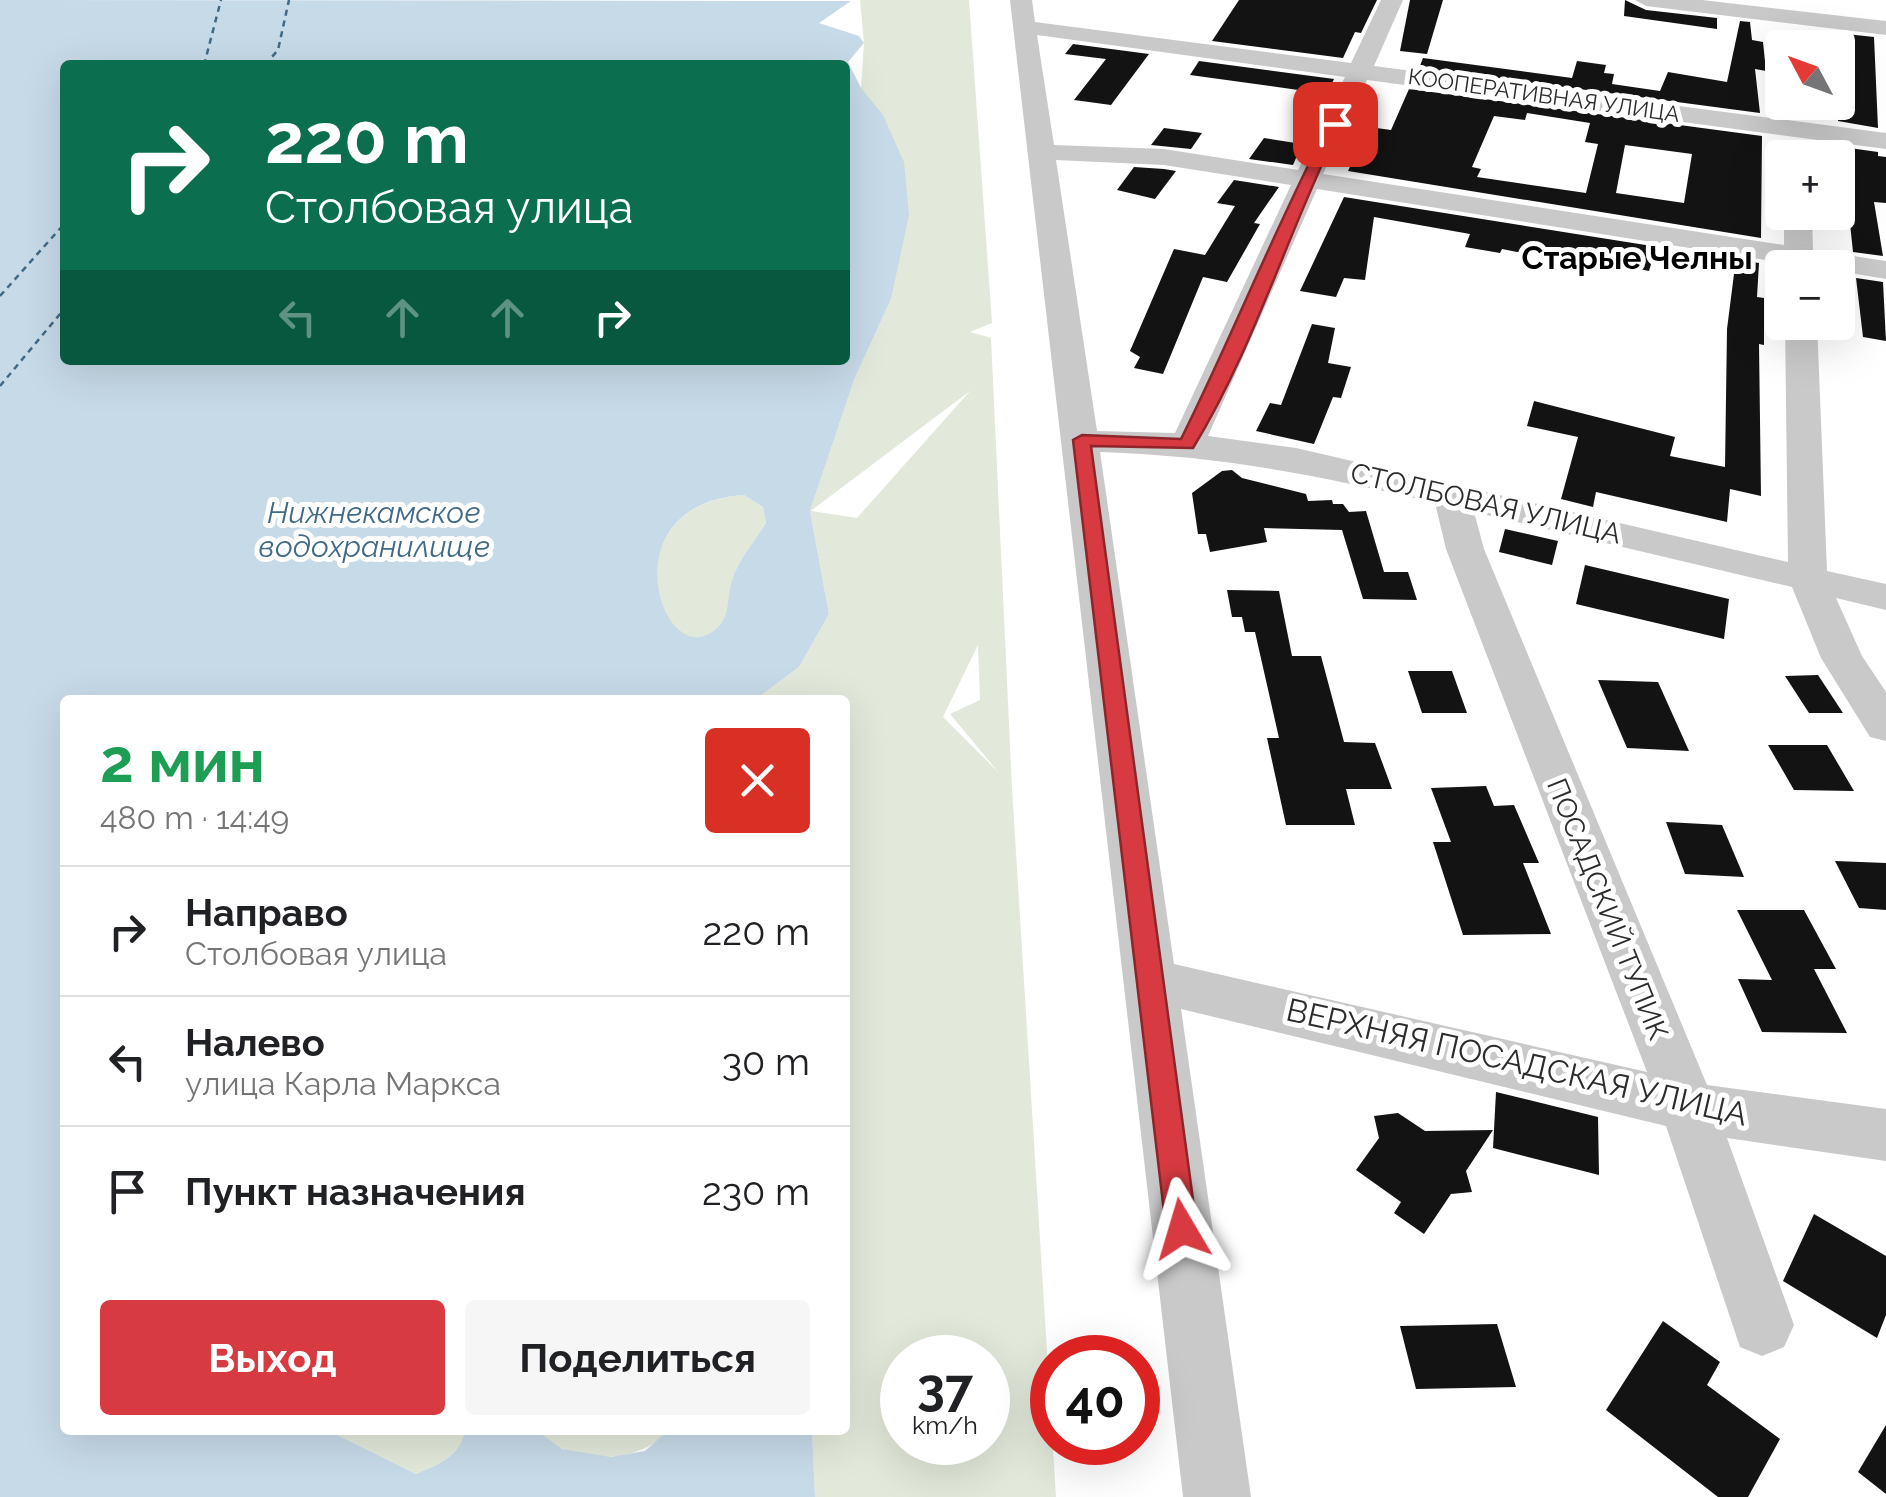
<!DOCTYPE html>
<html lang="ru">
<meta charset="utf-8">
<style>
body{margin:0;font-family:Raleway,sans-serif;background:#f6f6f6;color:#202124;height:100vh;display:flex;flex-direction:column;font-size:38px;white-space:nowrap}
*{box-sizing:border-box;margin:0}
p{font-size:32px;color:#757577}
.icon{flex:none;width:55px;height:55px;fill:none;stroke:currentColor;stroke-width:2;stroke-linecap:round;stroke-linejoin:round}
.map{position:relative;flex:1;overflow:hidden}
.side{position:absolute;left:60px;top:695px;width:790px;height:740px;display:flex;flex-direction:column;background:#fff;border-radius:10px;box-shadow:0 10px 40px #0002}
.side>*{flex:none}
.guide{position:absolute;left:60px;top:60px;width:790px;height:305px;border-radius:10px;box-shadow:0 10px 40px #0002;background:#0b6e4f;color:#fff;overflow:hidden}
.needle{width:65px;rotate:311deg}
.controls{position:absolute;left:1765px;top:30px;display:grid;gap:20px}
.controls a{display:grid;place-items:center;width:90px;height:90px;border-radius:10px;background:#fff;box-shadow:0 10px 40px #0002;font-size:50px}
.speed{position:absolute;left:880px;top:1335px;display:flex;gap:20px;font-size:50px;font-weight:700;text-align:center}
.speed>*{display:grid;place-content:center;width:130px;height:130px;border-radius:50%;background:#fff;box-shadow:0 10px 40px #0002;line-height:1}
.speed small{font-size:25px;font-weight:400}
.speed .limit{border:15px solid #d22;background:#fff;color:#111}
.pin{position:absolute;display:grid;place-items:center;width:85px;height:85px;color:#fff;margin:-42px;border-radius:20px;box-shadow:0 5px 15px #0006}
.me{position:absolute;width:110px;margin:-55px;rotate:353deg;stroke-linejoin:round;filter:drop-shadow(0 0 8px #0008)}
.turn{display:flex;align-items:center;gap:35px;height:210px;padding:0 40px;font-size:45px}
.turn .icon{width:130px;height:130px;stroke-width:2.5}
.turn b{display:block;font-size:70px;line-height:85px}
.lanes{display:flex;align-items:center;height:95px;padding:0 40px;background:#0003;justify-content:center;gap:50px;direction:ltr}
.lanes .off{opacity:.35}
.round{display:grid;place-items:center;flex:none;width:105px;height:105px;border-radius:10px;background:#f6f6f6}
.summary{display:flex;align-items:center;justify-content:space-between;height:170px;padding:0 40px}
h1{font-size:60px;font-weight:700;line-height:75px;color:#1e9e55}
.button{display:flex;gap:20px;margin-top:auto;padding:20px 40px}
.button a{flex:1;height:115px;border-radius:10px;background:#d73a41;color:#fff;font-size:40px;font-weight:700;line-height:115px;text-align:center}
.button a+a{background:#f6f6f6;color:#202124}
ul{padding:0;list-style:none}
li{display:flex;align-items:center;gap:30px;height:130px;padding:0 40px;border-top:2px solid #e0e0e0}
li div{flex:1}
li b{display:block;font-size:38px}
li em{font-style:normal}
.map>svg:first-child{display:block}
</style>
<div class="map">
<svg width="1886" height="1497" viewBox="0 0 1886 1497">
<rect width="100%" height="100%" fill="#fff"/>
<g fill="#e2e9da" fill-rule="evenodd">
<path d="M 860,0 L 969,0 L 992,323 L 970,332 L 991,338 L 1012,788 L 1056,1497 L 815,1497 L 812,1430 L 845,1430 L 845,1027 L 849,1014 L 845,1010 L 845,700 L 755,700 L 799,667 L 829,614 L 810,511 L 854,380 L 891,299 L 861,88 L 864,43 ZM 970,391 L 857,518 L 812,511 L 812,510 ZM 978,645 L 980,700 L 950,714 L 999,773 L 943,717 ZM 902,1358 L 988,1358 L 988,1442 L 902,1442 Z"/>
<path d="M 744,495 L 763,507 L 766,521 C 752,550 739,565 730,597 C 728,607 727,618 720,626 C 665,684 601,505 744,495 Z"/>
<path d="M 327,1430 L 465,1430 C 460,1457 439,1464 416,1474 Z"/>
<path d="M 536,1430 L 669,1430 C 644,1459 598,1463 563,1449 C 554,1445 544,1436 536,1430 Z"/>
</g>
<path fill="#c7dae8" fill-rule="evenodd" d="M 0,0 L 851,1 L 819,23 L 859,36 L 864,43 L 848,62 L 861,88 L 883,115 L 904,162 L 909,215 L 891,299 L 854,380 L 810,511 L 829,614 L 799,667 L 755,700 L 65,700 L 65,1430 L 327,1430 L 416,1474 C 439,1464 460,1457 465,1430 L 536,1430 L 562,1449 L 611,1457 L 645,1451 L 669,1430 L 812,1430 L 815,1497 L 0,1497 ZM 65,65 L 845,65 L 845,360 L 65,360 ZM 744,495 L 763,507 L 766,522 C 756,542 738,559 732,581 C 727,596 730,614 720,625 C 666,685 601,504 744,495 Z"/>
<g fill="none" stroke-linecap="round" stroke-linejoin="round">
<g stroke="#416a87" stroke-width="2.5" stroke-dasharray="6 5" stroke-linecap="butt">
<path d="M 204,65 L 221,0"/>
<path d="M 265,65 L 278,50 L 289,0"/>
<path d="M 0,296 L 65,223"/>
<path d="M 0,386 L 65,308"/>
</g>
</g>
<g fill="#131313" fill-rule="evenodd">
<path d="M 1239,0 L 1377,0 L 1361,33 L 1355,32 L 1343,58 L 1212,41 Z"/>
<path d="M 1410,0 L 1443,0 L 1427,54 L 1400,51 Z"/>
<path d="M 1625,0 L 1646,10 L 1717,18 L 1717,29 L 1624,16 Z"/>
<path d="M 1740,21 L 1750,22 L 1752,40 L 1763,42 L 1766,71 L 1755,69 L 1760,113 L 1419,68 L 1423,58 L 1572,78 L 1577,61 L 1606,65 L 1604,73 L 1614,74 L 1612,84 L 1660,91 L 1668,72 L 1727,82 Z"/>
<path d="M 1837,33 L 1874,37 L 1878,128 L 1838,121 Z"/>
<path d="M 1073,44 L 1149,54 L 1111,105 L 1074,100 L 1106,59 L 1065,54 Z"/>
<path d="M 1199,61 L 1334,79 L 1327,94 L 1190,75 Z"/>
<path d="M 1409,89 L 1762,136 L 1761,238 L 1348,171 L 1369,127 L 1391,130 ZM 1527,113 L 1590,123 L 1585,142 L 1598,144 L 1586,193 L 1477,177 L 1481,169 L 1472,167 L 1494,116 L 1525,120 ZM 1625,145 L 1692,154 L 1684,203 L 1616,193 Z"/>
<path d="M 1164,128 L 1202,133 L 1191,149 L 1151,145 Z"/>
<path d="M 1264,138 L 1302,144 L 1293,165 L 1249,159 Z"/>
<path d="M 1842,147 L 1878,152 L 1878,156 L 1886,157 L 1886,203 L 1874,202 L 1883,256 L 1853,252 Z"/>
<path d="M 1134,167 L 1164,169 L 1176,171 L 1155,199 L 1117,190 Z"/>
<path d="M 1234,180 L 1279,187 L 1254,223 L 1260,224 L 1227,282 L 1203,277 L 1163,374 L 1134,368 L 1140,357 L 1130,351 L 1174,249 L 1205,255 L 1235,206 L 1217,203 Z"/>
<path d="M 1344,197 L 1759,263 L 1757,297 L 1764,298 L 1764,345 L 1759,344 L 1761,496 L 1730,489 L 1727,522 L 1596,492 L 1593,507 L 1561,499 L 1578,437 L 1527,426 L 1534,401 L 1675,437 L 1670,456 L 1725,467 L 1727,329 L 1734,274 L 1728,273 L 1728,260 L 1716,259 L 1713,271 L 1652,261 L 1649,271 L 1534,248 L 1532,255 L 1502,249 L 1500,253 L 1465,247 L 1470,234 L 1374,217 L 1365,280 L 1344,278 L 1336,297 L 1300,291 Z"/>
<path d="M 1856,278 L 1883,282 L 1886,341 L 1863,337 Z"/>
<path d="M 1312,324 L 1335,328 L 1328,363 L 1351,367 L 1341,398 L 1333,397 L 1314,444 L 1256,431 L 1270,403 L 1281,405 Z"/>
<path d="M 1232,470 L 1242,478 L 1306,494 L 1308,501 L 1332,500 L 1333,504 L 1343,504 L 1349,512 L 1366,511 L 1384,572 L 1408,572 L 1417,600 L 1363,599 L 1342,530 L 1264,528 L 1267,542 L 1210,552 L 1206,534 L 1198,534 L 1192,493 L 1222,471 Z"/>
<path d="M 1505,529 L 1558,541 L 1552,565 L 1499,552 Z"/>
<path d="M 1585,565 L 1729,599 L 1724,639 L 1576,604 Z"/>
<path d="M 1227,590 L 1279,591 L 1292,656 L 1321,656 L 1344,742 L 1375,743 L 1392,789 L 1346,789 L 1355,825 L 1286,825 L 1267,738 L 1279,738 L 1255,632 L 1245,632 L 1242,617 L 1232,617 Z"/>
<path d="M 1408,671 L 1452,671 L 1467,713 L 1422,713 Z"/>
<path d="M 1818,675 L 1843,713 L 1809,713 L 1785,676 Z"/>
<path d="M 1598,680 L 1658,682 L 1689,751 L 1627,748 Z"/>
<path d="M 1768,745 L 1827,745 L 1854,791 L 1794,790 Z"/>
<path d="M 1486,786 L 1494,806 L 1514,805 L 1539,863 L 1523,863 L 1551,934 L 1463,935 L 1433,842 L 1451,842 L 1431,788 Z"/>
<path d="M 1666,822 L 1722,825 L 1744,877 L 1685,874 Z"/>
<path d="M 1835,861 L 1886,863 L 1886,910 L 1859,908 Z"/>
<path d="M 1737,910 L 1804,910 L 1836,969 L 1814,969 L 1847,1033 L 1762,1032 L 1738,979 L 1772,980 Z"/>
<path d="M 1496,1092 L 1598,1117 L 1599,1175 L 1493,1148 Z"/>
<path d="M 1398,1113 L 1425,1131 L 1493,1130 L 1466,1171 L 1472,1192 L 1451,1194 L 1424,1234 L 1394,1213 L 1401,1202 L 1356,1170 L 1379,1138 L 1374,1116 Z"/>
<path d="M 1814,1214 L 1886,1256 L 1886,1315 L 1877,1338 L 1783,1281 Z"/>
<path d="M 1663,1321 L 1720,1362 L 1707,1385 L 1780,1439 L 1748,1497 L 1718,1497 L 1606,1410 Z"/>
<path d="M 1497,1324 L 1516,1387 L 1416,1389 L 1400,1326 Z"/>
<path d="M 1886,1425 L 1886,1494 L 1858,1472 Z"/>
</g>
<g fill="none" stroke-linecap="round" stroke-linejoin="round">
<g fill="#c9c9c9" fill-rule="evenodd">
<path d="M 1010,0 L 1032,0 L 1035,22 L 1351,63 L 1381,0 L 1403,0 L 1374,66 L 1886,133 L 1886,149 L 1367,80 L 1323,174 L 1784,245 L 1784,212 L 1812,212 L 1813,250 L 1886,261 L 1886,279 L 1838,271 L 1838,268 L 1784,268 L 1784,263 L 1317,189 L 1208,436 L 1296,448 L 1788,562 L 1785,322 L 1817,322 L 1827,571 L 1886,584 L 1886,610 L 1836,598 L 1862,656 L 1886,692 L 1886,741 L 1870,737 L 1821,658 L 1792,587 L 1474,512 L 1484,549 L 1707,1085 L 1886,1109 L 1886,1161 L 1727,1138 L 1794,1325 L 1784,1347 L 1762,1356 L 1740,1347 L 1666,1126 L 1181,1009 L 1251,1497 L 1183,1497 ZM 1037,35 L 1345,77 L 1298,170 L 1164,149 L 1054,145 ZM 1056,160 L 1164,165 L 1291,185 L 1175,433 L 1097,431 ZM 1100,452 C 1222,456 1317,475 1435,503 L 1446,549 L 1647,1072 L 1174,964 Z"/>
<path d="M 1635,0 L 1702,0 L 1886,21 L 1886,35 L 1646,6 Z"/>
</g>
</g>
<path fill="#d73a41" stroke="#8c262a" stroke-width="2.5" d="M 1335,121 L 1341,124 C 1288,230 1255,347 1193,448 L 1091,446 L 1197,1229 L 1192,1239 L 1182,1243 L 1171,1239 L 1166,1229 L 1073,440 L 1082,435 L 1181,439 C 1233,335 1275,227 1329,124 Z"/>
<g text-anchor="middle" stroke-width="10" stroke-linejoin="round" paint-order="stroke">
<g font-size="22" fill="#2c2c2c" stroke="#fff">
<text transform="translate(1544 95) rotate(8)" y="8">КООПЕРАТИВНАЯ УЛИЦА</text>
</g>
<g font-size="28" fill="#2c2c2c" stroke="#fff">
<text transform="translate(1486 503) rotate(13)" y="10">СТОЛБОВАЯ УЛИЦА</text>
<text transform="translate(1608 909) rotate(68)" y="10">ПОСАДСКИЙ ТУПИК</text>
</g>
<g font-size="30" font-style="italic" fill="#416a87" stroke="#fff">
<text x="374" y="523">Нижнекамское<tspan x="374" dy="34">водохранилище</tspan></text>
</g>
<g font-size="32" font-weight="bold" fill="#000" stroke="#fff">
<text x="1637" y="269">Старые Челны</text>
</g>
<g font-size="32" fill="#2c2c2c" stroke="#fff">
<text transform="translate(1517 1062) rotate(13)" y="11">ВЕРХНЯЯ ПОСАДСКАЯ УЛИЦА</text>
</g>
</g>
</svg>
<div class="controls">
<a><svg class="needle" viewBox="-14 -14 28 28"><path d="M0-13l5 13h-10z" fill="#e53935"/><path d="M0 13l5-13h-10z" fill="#757577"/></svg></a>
<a>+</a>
<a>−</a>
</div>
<div class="speed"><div>37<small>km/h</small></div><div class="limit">40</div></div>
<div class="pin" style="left:1335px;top:124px;background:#d93025"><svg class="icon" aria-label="arrive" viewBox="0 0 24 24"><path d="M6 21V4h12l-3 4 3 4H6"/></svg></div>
<svg class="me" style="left:1182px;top:1229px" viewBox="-20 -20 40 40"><path d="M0-17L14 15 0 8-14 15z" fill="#d73a41" stroke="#fff" stroke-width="4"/></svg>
<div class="guide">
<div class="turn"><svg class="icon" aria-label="right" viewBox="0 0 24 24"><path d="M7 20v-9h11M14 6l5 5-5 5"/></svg><div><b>220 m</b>Столбовая улица</div></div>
<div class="lanes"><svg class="icon off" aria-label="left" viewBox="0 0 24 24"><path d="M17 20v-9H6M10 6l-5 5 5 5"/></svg><svg class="icon off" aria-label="ahead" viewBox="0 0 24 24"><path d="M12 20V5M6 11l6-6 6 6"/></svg><svg class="icon off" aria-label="ahead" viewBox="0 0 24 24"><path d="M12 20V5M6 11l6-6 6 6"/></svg><svg class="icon" aria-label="right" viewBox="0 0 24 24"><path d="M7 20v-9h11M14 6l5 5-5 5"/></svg></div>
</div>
<section class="side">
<div class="summary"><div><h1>2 мин</h1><p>480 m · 14:49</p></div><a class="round" style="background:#d93025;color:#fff"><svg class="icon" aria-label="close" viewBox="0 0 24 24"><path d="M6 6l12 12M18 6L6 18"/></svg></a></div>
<ul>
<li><svg class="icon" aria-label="right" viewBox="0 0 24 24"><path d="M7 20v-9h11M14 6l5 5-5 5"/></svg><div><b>Направо</b><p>Столбовая улица</p></div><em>220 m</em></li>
<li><svg class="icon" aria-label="left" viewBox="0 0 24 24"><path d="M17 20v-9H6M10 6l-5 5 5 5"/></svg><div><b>Налево</b><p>улица Карла Маркса</p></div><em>30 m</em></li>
<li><svg class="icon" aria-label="arrive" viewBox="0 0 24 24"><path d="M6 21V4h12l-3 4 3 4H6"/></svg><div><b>Пункт назначения</b></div><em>230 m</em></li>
</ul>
<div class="button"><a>Выход</a><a>Поделиться</a></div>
</section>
</div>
